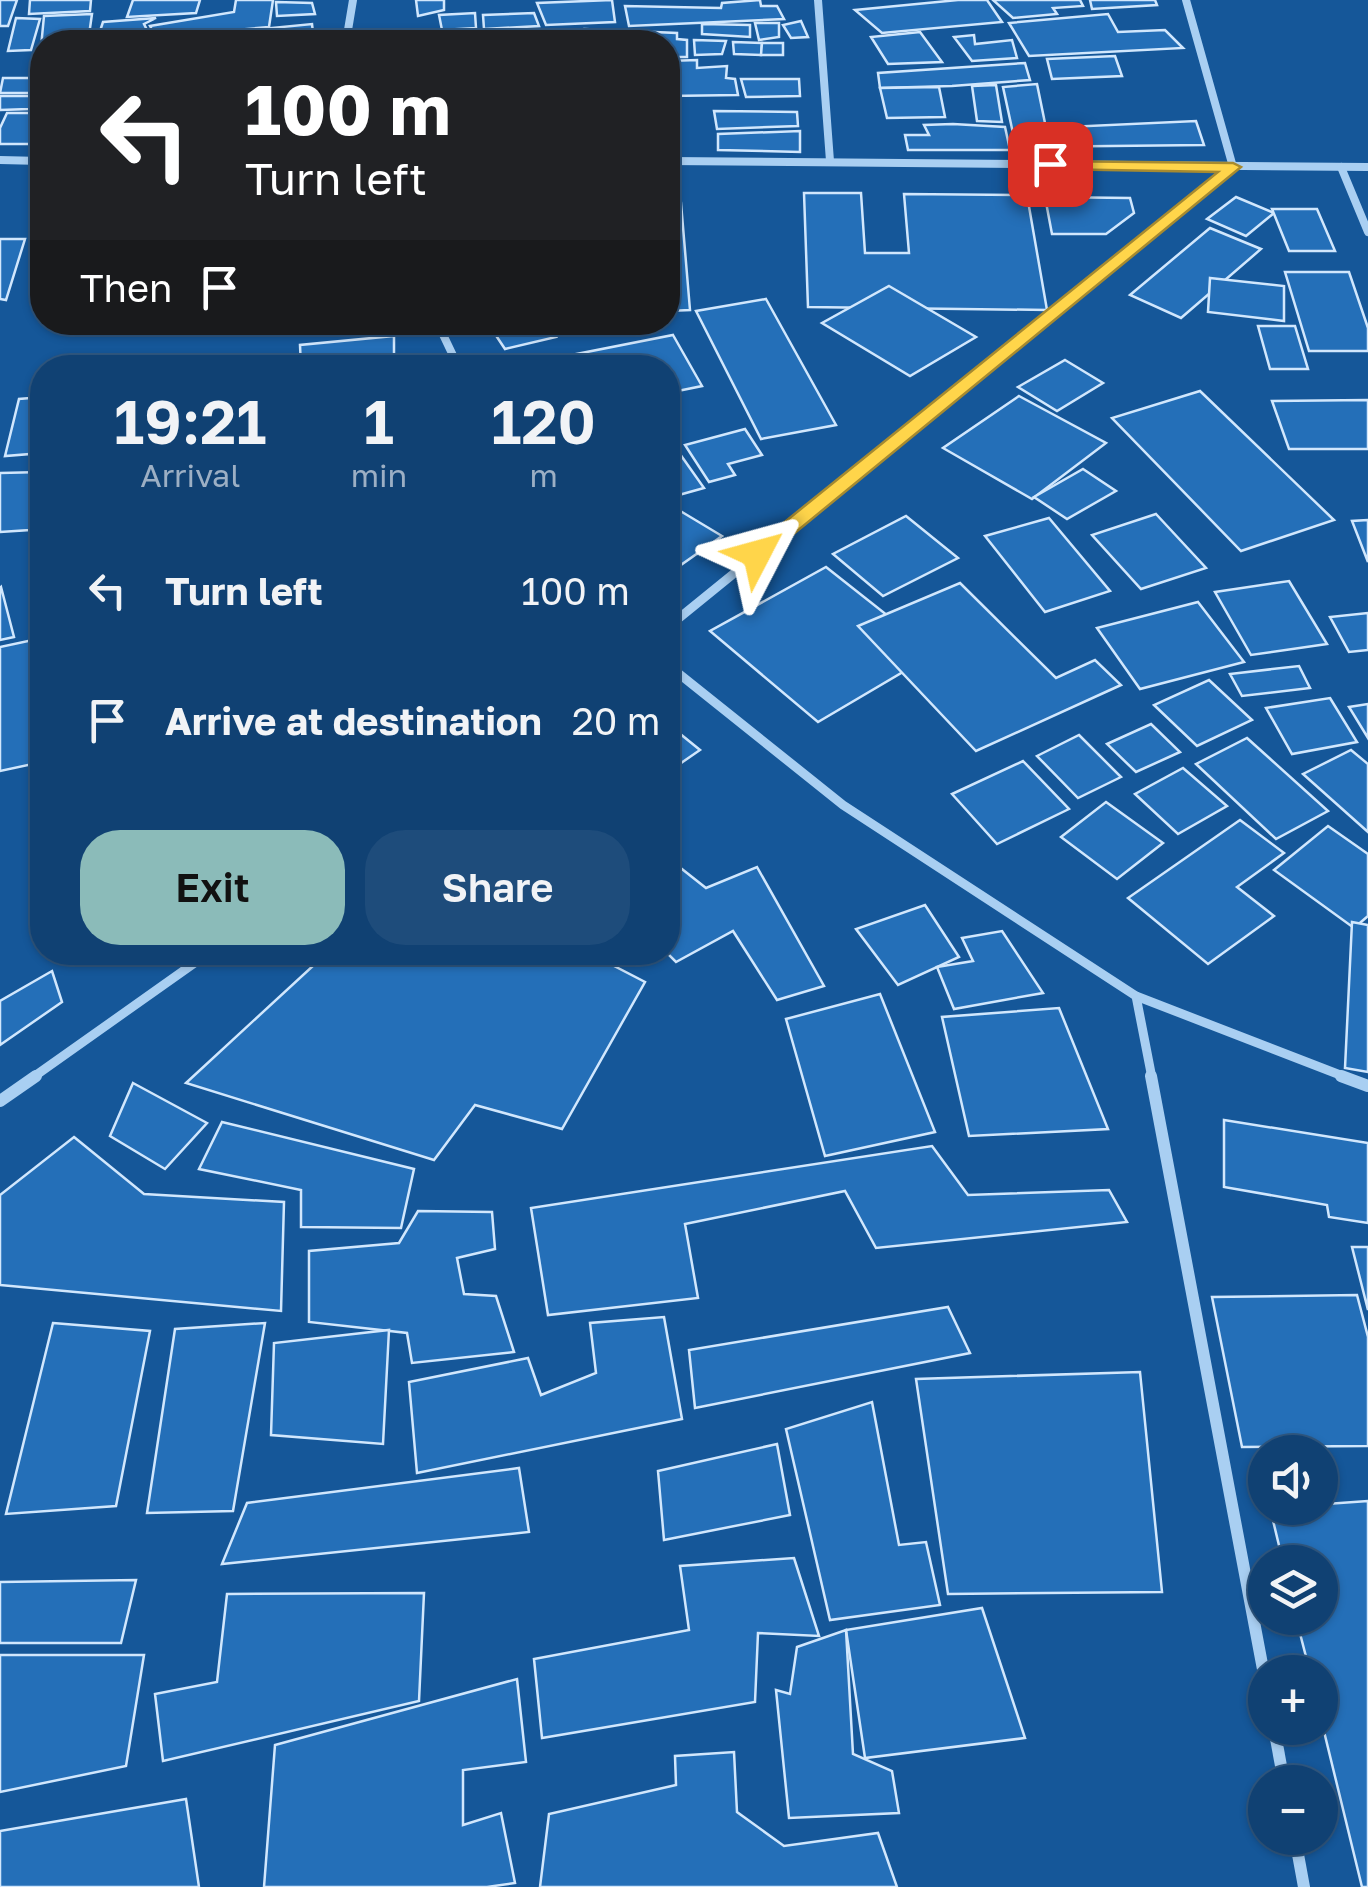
<!DOCTYPE html>
<meta charset="utf-8">
<style>
body{margin:0;font-family:"Golos Text",sans-serif;background:#1e4c7b;color:#f1f3f6;height:100vh;display:flex;flex-direction:column;font-size:38px;white-space:nowrap}
*{box-sizing:border-box;margin:0}
p{font-size:32px;color:#9cafc4}
.icon{flex:none;width:55px;height:55px;fill:none;stroke:currentColor;stroke-width:2;stroke-linecap:round;stroke-linejoin:round}
.map{position:relative;flex:1;overflow:hidden}
.panel{position:absolute;left:30px;top:355px;width:650px;height:610px;display:flex;flex-direction:column;background:#104173;border-radius:40px;box-shadow:0 2px 8px #0004,0 0 0 2px #305a85}
.panel>*{flex:none}
.guide{position:absolute;left:30px;top:30px;width:650px;height:305px;border-radius:40px;box-shadow:0 2px 8px #0004,0 0 0 2px #305a85;background:#202124;color:#fff;overflow:hidden}
.controls{position:absolute;left:1248px;top:1435px;display:grid;gap:20px}
.controls a{display:grid;place-items:center;width:90px;height:90px;border-radius:50%;background:#104173;box-shadow:0 2px 8px #0004,0 0 0 2px #305a85;font-size:50px}
.pin{position:absolute;display:grid;place-items:center;width:85px;height:85px;color:#fff;margin:-42px;border-radius:20px;box-shadow:0 5px 15px #0006}
.me{position:absolute;width:110px;margin:-55px;rotate:51deg;stroke-linejoin:round;filter:drop-shadow(0 0 8px #0008)}
.turn{display:flex;align-items:center;gap:35px;height:210px;padding:0 50px;font-size:45px}
.turn .icon{width:130px;height:130px;stroke-width:2.5}
.turn b{display:block;font-size:70px;line-height:85px}
.then{display:flex;align-items:center;height:95px;padding:0 50px;background:#0003;gap:20px;font-size:38px}
.eta{display:flex;justify-content:space-evenly;align-items:center;height:170px;text-align:center}
.eta b{font-size:60px;font-weight:600;line-height:70px}
.button{display:flex;gap:20px;margin-top:auto;padding:20px 50px}
.button a{flex:1;height:115px;border-radius:40px;background:#8bbbb9;color:#111;font-size:40px;font-weight:600;line-height:115px;text-align:center}
.button a+a{background:#1e4c7b;color:#f1f3f6}
ul{padding:0;list-style:none}
li{display:flex;align-items:center;gap:30px;height:130px;padding:0 50px}
li div{flex:1}
li b{display:block;font-size:38px}
li em{font-style:normal}
.map>svg:first-child{display:block}
</style>
<div class="map">
<svg width="1368" height="1887" viewBox="0 0 1368 1887">
<rect width="100%" height="100%" fill="#155799"/>
<g fill="#246fb8" stroke="#d1e7fd" stroke-width="2.5">
<path d="M 0,0 L 17,0 L 8,26 L 0,26 Z"/>
<path d="M 30,0 L 91,0 L 90,11 L 29,14 Z"/>
<path d="M 133,0 L 200,0 L 196,13 L 127,17 Z"/>
<path d="M 236,0 L 273,0 L 269,27 L 156,37 L 150,26 L 234,12 Z"/>
<path d="M 416,0 L 444,0 L 444,10 L 418,16 Z"/>
<path d="M 612,0 L 615,22 L 546,25 L 537,3 Z"/>
<path d="M 760,0 L 761,6 L 777,6 L 784,19 L 629,26 L 625,6 L 721,8 L 722,3 Z"/>
<path d="M 958,0 L 987,0 L 1002,22 L 882,33 L 855,10 Z"/>
<path d="M 993,0 L 1080,0 L 1083,6 L 1053,8 L 1057,14 L 1013,18 Z"/>
<path d="M 1090,0 L 1155,0 L 1157,5 L 1092,9 Z"/>
<path d="M 276,2 L 312,3 L 315,14 L 277,16 Z"/>
<path d="M 475,13 L 476,28 L 442,30 L 439,15 Z"/>
<path d="M 534,13 L 539,26 L 484,29 L 483,15 Z"/>
<path d="M 92,14 L 88,42 L 42,42 L 41,47 L 44,16 Z"/>
<path d="M 1108,14 L 1118,32 L 1165,30 L 1183,48 L 1029,56 L 1009,23 Z"/>
<path d="M 16,18 L 40,19 L 31,50 L 8,51 Z"/>
<path d="M 156,18 L 144,24 L 149,34 L 97,40 L 103,22 Z"/>
<path d="M 801,21 L 808,37 L 791,38 L 783,25 Z"/>
<path d="M 755,23 L 779,23 L 779,37 L 759,40 Z"/>
<path d="M 312,24 L 314,42 L 190,42 L 190,36 Z"/>
<path d="M 702,24 L 750,25 L 750,37 L 702,34 Z"/>
<path d="M 584,29 L 677,33 L 677,39 L 687,40 L 687,57 L 668,57 L 668,42 L 535,42 L 555,42 L 557,34 L 581,34 Z"/>
<path d="M 542,30 L 541,35 L 527,35 L 526,42 L 505,42 L 505,32 Z"/>
<path d="M 498,31 L 498,42 L 434,42 L 435,33 Z"/>
<path d="M 920,32 L 942,62 L 888,64 L 871,37 Z"/>
<path d="M 974,35 L 975,44 L 1012,40 L 1017,58 L 972,61 L 954,37 Z"/>
<path d="M 147,36 L 150,41 L 180,38 L 179,42 L 100,42 Z"/>
<path d="M 694,40 L 726,41 L 722,54 L 695,55 Z"/>
<path d="M 733,42 L 762,43 L 761,55 L 734,54 Z"/>
<path d="M 762,43 L 783,43 L 783,55 L 761,55 Z"/>
<path d="M 1115,56 L 1122,76 L 1052,79 L 1047,59 Z"/>
<path d="M 697,60 L 697,68 L 727,66 L 726,78 L 735,79 L 738,95 L 668,96 L 668,61 Z"/>
<path d="M 1025,63 L 1030,80 L 952,86 L 880,88 L 878,73 Z"/>
<path d="M 3,78 L 42,78 L 42,144 L 0,144 L 0,128 L 7,113 L 31,113 L 41,93 L 0,93 Z"/>
<path d="M 741,79 L 799,79 L 800,96 L 746,97 Z"/>
<path d="M 1037,84 L 1046,128 L 1196,121 L 1204,145 L 1016,147 L 1003,87 Z"/>
<path d="M 996,85 L 1002,122 L 977,121 L 972,86 Z"/>
<path d="M 939,87 L 945,117 L 887,118 L 880,88 Z"/>
<path d="M 0,96 L 35,96 L 29,109 L 0,110 Z"/>
<path d="M 714,111 L 797,112 L 798,126 L 717,129 Z"/>
<path d="M 953,124 L 1005,127 L 1010,150 L 908,150 L 905,135 L 929,135 L 924,125 Z"/>
<path d="M 800,131 L 800,152 L 718,150 L 718,134 Z"/>
<path d="M 804,193 L 861,193 L 865,253 L 909,253 L 904,194 L 1027,195 L 1047,310 L 808,307 Z"/>
<path d="M 1045,197 L 1130,198 L 1134,213 L 1106,234 L 1052,234 Z"/>
<path d="M 1236,197 L 1274,213 L 1246,236 L 1207,219 Z"/>
<path d="M 681,203 L 690,310 L 668,311 L 668,204 Z"/>
<path d="M 1272,209 L 1317,209 L 1335,251 L 1289,251 Z"/>
<path d="M 1210,228 L 1261,249 L 1181,318 L 1130,295 Z"/>
<path d="M 0,239 L 25,239 L 6,300 L 0,299 Z"/>
<path d="M 1285,272 L 1349,272 L 1368,328 L 1368,351 L 1309,351 Z"/>
<path d="M 1210,278 L 1284,286 L 1284,321 L 1208,312 Z"/>
<path d="M 889,286 L 976,337 L 910,376 L 822,323 Z"/>
<path d="M 766,299 L 836,425 L 761,439 L 696,311 Z"/>
<path d="M 487,322 L 546,322 L 556,337 L 505,349 Z"/>
<path d="M 1258,326 L 1295,326 L 1308,369 L 1270,369 Z"/>
<path d="M 673,335 L 702,386 L 668,393 L 668,368 L 533,368 L 531,363 Z"/>
<path d="M 394,336 L 394,368 L 301,368 L 300,345 Z"/>
<path d="M 1065,360 L 1103,383 L 1057,411 L 1018,387 Z"/>
<path d="M 1200,391 L 1334,520 L 1241,551 L 1112,418 Z"/>
<path d="M 1019,396 L 1106,443 L 1032,499 L 943,448 Z"/>
<path d="M 42,397 L 42,453 L 5,456 L 19,399 Z"/>
<path d="M 1368,400 L 1368,449 L 1289,449 L 1272,401 Z"/>
<path d="M 745,429 L 762,455 L 728,464 L 735,475 L 709,482 L 685,445 Z"/>
<path d="M 668,437 L 704,488 L 668,498 Z"/>
<path d="M 1083,469 L 1116,491 L 1067,519 L 1034,497 Z"/>
<path d="M 42,472 L 42,508 L 30,530 L 0,532 L 0,473 Z"/>
<path d="M 682,512 L 722,536 L 668,574 L 668,521 Z"/>
<path d="M 1156,514 L 1206,568 L 1141,589 L 1092,535 Z"/>
<path d="M 906,516 L 958,558 L 883,596 L 833,554 Z"/>
<path d="M 1049,518 L 1110,591 L 1045,612 L 985,536 Z"/>
<path d="M 1368,520 L 1368,562 L 1352,521 Z"/>
<path d="M 826,567 L 935,653 L 818,722 L 710,631 Z"/>
<path d="M 1289,581 L 1327,644 L 1251,655 L 1215,592 Z"/>
<path d="M 960,583 L 1056,678 L 1095,660 L 1121,685 L 976,751 L 858,626 Z"/>
<path d="M 1,587 L 14,637 L 0,640 L 0,588 Z"/>
<path d="M 1198,602 L 1244,662 L 1140,689 L 1097,628 Z"/>
<path d="M 1368,613 L 1368,650 L 1349,652 L 1330,617 Z"/>
<path d="M 42,638 L 42,762 L 0,771 L 0,647 Z"/>
<path d="M 1299,666 L 1310,688 L 1242,696 L 1230,674 Z"/>
<path d="M 1209,680 L 1252,720 L 1197,746 L 1154,705 Z"/>
<path d="M 1330,698 L 1357,742 L 1292,754 L 1266,708 Z"/>
<path d="M 1368,704 L 1368,738 L 1349,707 Z"/>
<path d="M 668,724 L 700,750 L 668,772 Z"/>
<path d="M 1151,724 L 1180,752 L 1136,772 L 1107,744 Z"/>
<path d="M 1079,735 L 1121,777 L 1078,798 L 1037,756 Z"/>
<path d="M 1247,738 L 1328,811 L 1276,839 L 1196,764 Z"/>
<path d="M 1351,750 L 1368,764 L 1368,832 L 1303,774 Z"/>
<path d="M 1023,761 L 1069,809 L 997,844 L 952,794 Z"/>
<path d="M 1183,768 L 1227,806 L 1178,834 L 1135,794 Z"/>
<path d="M 1106,802 L 1163,843 L 1117,879 L 1061,837 Z"/>
<path d="M 1240,820 L 1284,853 L 1237,887 L 1274,916 L 1208,964 L 1128,898 Z"/>
<path d="M 1328,826 L 1368,854 L 1368,916 L 1354,928 L 1274,870 Z"/>
<path d="M 668,858 L 706,888 L 757,867 L 824,986 L 777,1000 L 733,931 L 676,962 L 666,952 Z"/>
<path d="M 925,905 L 959,957 L 898,985 L 856,929 Z"/>
<path d="M 1352,922 L 1368,925 L 1368,1072 L 1345,1068 Z"/>
<path d="M 1002,931 L 1043,993 L 954,1009 L 937,967 L 973,961 L 962,938 Z"/>
<path d="M 328,952 L 587,952 L 645,982 L 562,1129 L 475,1105 L 434,1160 L 186,1083 Z"/>
<path d="M 52,971 L 62,1002 L 0,1045 L 0,1001 Z"/>
<path d="M 880,994 L 935,1132 L 825,1156 L 786,1019 Z"/>
<path d="M 1059,1008 L 1108,1129 L 969,1136 L 942,1017 Z"/>
<path d="M 133,1083 L 207,1123 L 165,1169 L 110,1136 Z"/>
<path d="M 1224,1120 L 1368,1143 L 1368,1223 L 1329,1217 L 1327,1205 L 1224,1187 Z"/>
<path d="M 222,1122 L 414,1169 L 401,1228 L 301,1227 L 301,1190 L 199,1169 Z"/>
<path d="M 74,1137 L 144,1194 L 284,1202 L 281,1311 L 0,1285 L 0,1195 Z"/>
<path d="M 932,1146 L 968,1195 L 1109,1190 L 1127,1222 L 876,1248 L 845,1191 L 685,1224 L 698,1298 L 548,1315 L 531,1208 Z"/>
<path d="M 418,1211 L 492,1212 L 495,1249 L 457,1258 L 464,1294 L 496,1296 L 514,1352 L 412,1363 L 407,1333 L 309,1322 L 309,1251 L 399,1243 Z"/>
<path d="M 1352,1247 L 1368,1247 L 1368,1310 Z"/>
<path d="M 1357,1295 L 1368,1337 L 1368,1446 L 1242,1447 L 1212,1297 Z"/>
<path d="M 948,1307 L 970,1353 L 695,1408 L 689,1350 Z"/>
<path d="M 664,1317 L 682,1419 L 417,1473 L 409,1382 L 528,1358 L 541,1395 L 596,1373 L 590,1323 Z"/>
<path d="M 53,1323 L 150,1331 L 116,1506 L 6,1514 Z"/>
<path d="M 265,1323 L 233,1511 L 147,1513 L 175,1329 Z"/>
<path d="M 389,1330 L 383,1444 L 271,1435 L 274,1343 Z"/>
<path d="M 1140,1372 L 1162,1592 L 948,1594 L 916,1379 Z"/>
<path d="M 872,1402 L 899,1545 L 926,1542 L 940,1605 L 830,1620 L 786,1429 Z"/>
<path d="M 777,1444 L 790,1515 L 664,1540 L 658,1471 Z"/>
<path d="M 519,1468 L 529,1532 L 222,1564 L 247,1503 Z"/>
<path d="M 1368,1501 L 1368,1887 L 1362,1887 L 1320,1715 L 1320,1672 L 1310,1672 L 1296,1618 L 1320,1618 L 1320,1562 L 1283,1562 L 1270,1508 Z"/>
<path d="M 794,1558 L 819,1636 L 758,1633 L 755,1702 L 542,1738 L 534,1659 L 689,1630 L 680,1566 Z"/>
<path d="M 136,1580 L 121,1643 L 0,1643 L 0,1582 Z"/>
<path d="M 424,1593 L 419,1701 L 163,1761 L 155,1694 L 217,1682 L 227,1594 Z"/>
<path d="M 982,1608 L 1025,1738 L 865,1758 L 846,1630 Z"/>
<path d="M 846,1630 L 853,1754 L 892,1771 L 899,1813 L 789,1818 L 776,1690 L 790,1694 L 797,1647 Z"/>
<path d="M 0,1655 L 144,1655 L 126,1766 L 0,1792 Z"/>
<path d="M 517,1679 L 526,1762 L 463,1770 L 463,1825 L 501,1813 L 515,1883 L 487,1887 L 264,1887 L 275,1745 Z"/>
<path d="M 734,1752 L 737,1812 L 784,1846 L 878,1833 L 897,1887 L 540,1887 L 549,1814 L 676,1785 L 675,1756 Z"/>
<path d="M 186,1799 L 199,1887 L 0,1887 L 0,1831 Z"/>
</g>
<g fill="none" stroke-linecap="round" stroke-linejoin="round">
<g stroke="#a9cff2" stroke-width="8">
<path d="M 818,0 L 830,161"/>
<path d="M 346,42 L 353,0"/>
<path d="M 0,160 L 42,161"/>
<path d="M 668,161 L 1368,167"/>
<path d="M 1341,167 L 1368,232"/>
<path d="M 437,322 L 459,368"/>
<path d="M 867,465 L 1233,167 L 1186,0"/>
</g>
<g stroke="#a9cff2" stroke-width="9">
<path d="M 668,627 L 870,463"/>
<path d="M 668,665 L 843,805 L 1136,996 L 1348,1078"/>
<path d="M 1136,996 L 1152,1078"/>
<path d="M 32,1078 L 210,952"/>
</g>
<g stroke="#a9cff2" stroke-width="12">
<path d="M 1151,1076 L 1265,1680"/>
<path d="M 1341,1076 L 1368,1086"/>
<path d="M 0,1101 L 36,1076"/>
<path d="M 1274,1728 L 1284,1782"/>
<path d="M 1295,1838 L 1304,1887"/>
</g>
</g>
<path fill="#ffd54a" stroke="#a68a30" stroke-width="2.5" d="M 1045,161 L 1233,163 L 1241,167 L 763,559 L 750,559 L 750,550 L 1218,172 L 1050,169 L 1045,168 Z"/>
</svg>
<div class="controls">
<a><svg class="icon" aria-label="sound" viewBox="0 0 24 24"><path d="M4 9h4l5-4v14l-5-4H4zM17 9q2 3 0 6"/></svg></a>
<a><svg class="icon" aria-label="layers" viewBox="0 0 24 24"><path d="M12 4l9 5-9 5-9-5zM3 14l9 5 9-5"/></svg></a>
<a>+</a>
<a>−</a>
</div>
<div class="pin" style="left:1050px;top:164px;background:#d93025"><svg class="icon" aria-label="arrive" viewBox="0 0 24 24"><path d="M6 21V4h12l-3 4 3 4H6"/></svg></div>
<svg class="me" style="left:757px;top:554px" viewBox="-20 -20 40 40"><path d="M0-17L14 15 0 8-14 15z" fill="#ffd54a" stroke="#fff" stroke-width="4"/></svg>
<div class="guide">
<div class="turn"><svg class="icon" aria-label="left" viewBox="0 0 24 24"><path d="M17 20v-9H6M10 6l-5 5 5 5"/></svg><div><b>100 m</b>Turn left</div></div>
<div class="then">Then<svg class="icon" aria-label="arrive" viewBox="0 0 24 24"><path d="M6 21V4h12l-3 4 3 4H6"/></svg></div>
</div>
<section class="panel">
<div class="eta">
<div><b>19:21</b><p>Arrival</p></div>
<div><b>1</b><p>min</p></div>
<div><b>120</b><p>m</p></div>
</div>
<ul>
<li><svg class="icon" aria-label="left" viewBox="0 0 24 24"><path d="M17 20v-9H6M10 6l-5 5 5 5"/></svg><div><b>Turn left</b></div><em>100 m</em></li>
<li><svg class="icon" aria-label="arrive" viewBox="0 0 24 24"><path d="M6 21V4h12l-3 4 3 4H6"/></svg><div><b>Arrive at destination</b></div><em>20 m</em></li>
</ul>
<div class="button"><a>Exit</a><a>Share</a></div>
</section>
</div>
